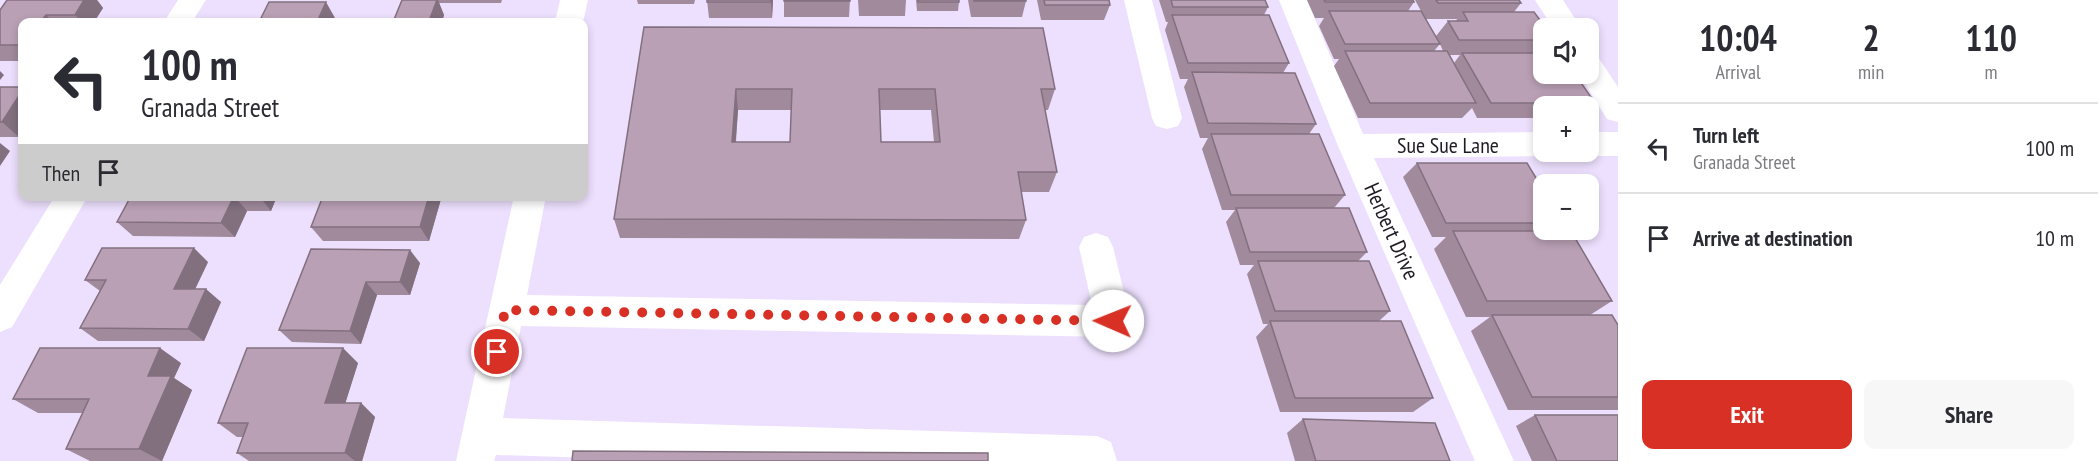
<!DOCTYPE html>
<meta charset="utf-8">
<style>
body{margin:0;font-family:"PT Sans Narrow",sans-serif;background:#f7f7f7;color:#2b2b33;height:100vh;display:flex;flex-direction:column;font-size:22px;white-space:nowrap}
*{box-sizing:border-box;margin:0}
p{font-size:20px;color:#7c7c81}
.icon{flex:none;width:33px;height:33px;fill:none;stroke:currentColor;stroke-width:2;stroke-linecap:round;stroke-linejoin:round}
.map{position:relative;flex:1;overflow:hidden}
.details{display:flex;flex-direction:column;background:#fff;width:480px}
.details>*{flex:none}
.banner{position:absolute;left:18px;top:18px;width:570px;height:183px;border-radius:12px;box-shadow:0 3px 9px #0003;background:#fff;color:#2b2b33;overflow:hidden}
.tools{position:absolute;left:1533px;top:18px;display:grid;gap:12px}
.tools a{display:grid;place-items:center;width:66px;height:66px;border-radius:12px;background:#fff;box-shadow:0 3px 9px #0003;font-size:30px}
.pin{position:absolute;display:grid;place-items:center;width:51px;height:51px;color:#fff;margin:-26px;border:3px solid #fff;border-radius:50%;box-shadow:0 2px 6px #0007}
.me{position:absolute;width:66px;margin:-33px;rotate:271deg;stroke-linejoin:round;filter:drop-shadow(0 0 4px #0008)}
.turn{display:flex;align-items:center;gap:21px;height:126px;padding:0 24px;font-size:27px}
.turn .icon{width:78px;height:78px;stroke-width:2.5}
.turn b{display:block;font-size:42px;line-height:51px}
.then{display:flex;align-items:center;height:57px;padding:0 24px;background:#0003;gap:12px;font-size:22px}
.eta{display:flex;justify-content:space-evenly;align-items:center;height:102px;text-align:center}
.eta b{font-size:36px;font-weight:800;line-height:42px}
.action{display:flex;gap:12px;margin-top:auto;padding:12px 24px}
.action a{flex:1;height:69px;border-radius:12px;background:#d93025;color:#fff;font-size:24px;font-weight:800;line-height:69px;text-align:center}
.action a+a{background:#f7f7f7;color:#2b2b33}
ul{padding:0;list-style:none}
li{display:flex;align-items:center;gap:18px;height:90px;padding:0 24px;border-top:2px solid #e1e1e2}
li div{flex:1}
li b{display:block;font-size:22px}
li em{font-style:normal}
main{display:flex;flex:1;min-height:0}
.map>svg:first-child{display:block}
</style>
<main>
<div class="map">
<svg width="1618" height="461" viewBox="0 0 1618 461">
<rect width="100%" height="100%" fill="#ede0fe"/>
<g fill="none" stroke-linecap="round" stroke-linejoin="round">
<g fill="#fff" fill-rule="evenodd">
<path d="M 178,0 L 206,0 L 192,22 L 164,22 Z"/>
<path d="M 560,0 L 588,0 L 583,22 L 555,22 Z"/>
<path d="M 1124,0 L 1152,0 L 1182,118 L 1178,126 L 1167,129 L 1156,126 L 1152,118 Z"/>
<path d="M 1279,0 L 1307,0 L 1363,134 L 1544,132 L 1544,152 L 1555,152 L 1544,156 L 1374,158 L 1514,461 L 1475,461 L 1338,146 Z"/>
<path d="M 1535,0 L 1563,0 L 1581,28 L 1553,28 Z"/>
<path d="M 1588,54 L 1598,57 L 1618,87 L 1618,122 L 1607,119 L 1579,74 L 1588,74 Z"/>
<path d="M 1588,132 L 1618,132 L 1618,156 L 1588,156 L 1577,152 L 1588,152 Z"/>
<path d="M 55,196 L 88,196 L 12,327 L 0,332 L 0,285 Z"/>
<path d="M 514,196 L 546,196 L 527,295 L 1092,305 L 1079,247 L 1084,237 L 1096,233 L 1108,237 L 1113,247 L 1131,321 L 1125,332 L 1113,337 L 521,326 L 503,418 L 1097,436 L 1111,442 L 1117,461 L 693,461 L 496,455 L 494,461 L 456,461 Z"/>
</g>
</g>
<g fill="#a08a9c" fill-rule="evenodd">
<path d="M 7,0 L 97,0 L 103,8 L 94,22 L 22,22 L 22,61 L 0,61 L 0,10 Z"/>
<path d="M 402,0 L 502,0 L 501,3 L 439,3 L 444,15 L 442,21 L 393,22 Z"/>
<path d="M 637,0 L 695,0 L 694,4 L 638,4 Z"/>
<path d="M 707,0 L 773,0 L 772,18 L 709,18 Z"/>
<path d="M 784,0 L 850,0 L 849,17 L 784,17 Z"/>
<path d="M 858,0 L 906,0 L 905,16 L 859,16 Z"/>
<path d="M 916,0 L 959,0 L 959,2 L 958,11 L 917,11 Z"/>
<path d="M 968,0 L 1026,0 L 1026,1 L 1022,17 L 971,17 Z"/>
<path d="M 1037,0 L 1109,0 L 1110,5 L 1104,20 L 1041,20 Z"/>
<path d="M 1159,0 L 1265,0 L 1268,7 L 1264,15 L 1289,63 L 1283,73 L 1316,124 L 1309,134 L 1345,195 L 1334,208 L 1367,252 L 1358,261 L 1390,311 L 1379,321 L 1433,398 L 1413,412 L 1280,412 L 1256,337 L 1268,324 L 1263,324 L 1247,274 L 1254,265 L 1240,265 L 1226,222 L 1235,210 L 1222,210 L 1202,149 L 1208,138 L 1200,138 L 1184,87 L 1188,79 L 1180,79 L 1165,30 L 1168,22 L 1166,22 Z"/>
<path d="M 1307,0 L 1413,0 L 1414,2 L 1408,11 L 1421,11 L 1415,0 L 1519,0 L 1521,3 L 1514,12 L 1544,28 L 1544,50 L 1541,53 L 1595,103 L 1588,109 L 1588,106 L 1544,106 L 1544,118 L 1477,118 L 1472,108 L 1462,118 L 1358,118 L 1334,66 L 1339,59 L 1334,59 L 1319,26 L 1324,18 L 1315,18 ZM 1426,19 L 1457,19 L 1456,21 L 1448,21 L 1436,36 ZM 1440,44 L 1443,51 L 1434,51 ZM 1450,55 L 1460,55 L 1454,63 Z"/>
<path d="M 644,27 L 1055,89 L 1048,110 L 1045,110 L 1057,172 L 1049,192 L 1021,192 L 1026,220 L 1019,239 L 620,238 L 614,219 ZM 738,110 L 791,110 L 790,142 L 736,142 ZM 880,110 L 931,110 L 934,142 L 881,142 Z"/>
<path d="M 0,87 L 22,87 L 22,131 L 19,137 L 0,137 Z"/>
<path d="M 1417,163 L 1544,191 L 1544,230 L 1555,230 L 1552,231 L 1612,301 L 1590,315 L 1618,325 L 1618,410 L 1508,410 L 1471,331 L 1490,317 L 1466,317 L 1434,249 L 1446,237 L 1432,237 L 1403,177 Z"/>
<path d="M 131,196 L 277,196 L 271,211 L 247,211 L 235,237 L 133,236 L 117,222 Z"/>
<path d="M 441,199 L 429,241 L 323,241 L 311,227 Z"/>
<path d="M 311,249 L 420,263 L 410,295 L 377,295 L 361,344 L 292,342 L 279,330 Z"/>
<path d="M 208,262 L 195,289 L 221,302 L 204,341 L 98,341 L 80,328 L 100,291 L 85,280 Z"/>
<path d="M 181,363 L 174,378 L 192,390 L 162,461 L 90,461 L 66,449 L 83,413 L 38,413 L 13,399 Z"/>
<path d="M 358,363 L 345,403 L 361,403 L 375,417 L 362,461 L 249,461 L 237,453 L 243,437 L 237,437 L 218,423 Z"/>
<path d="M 1535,415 L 1618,461 L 1532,461 L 1516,426 Z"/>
<path d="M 1303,419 L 1450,461 L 1295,461 L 1287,433 Z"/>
</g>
<g fill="#82707f">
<path d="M 84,0 L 97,0 L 103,8 L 94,22 L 82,22 L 75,15 Z"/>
<path d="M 437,0 L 438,0 L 444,15 L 442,22 L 429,21 Z"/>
<path d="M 771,0 L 773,0 L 772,18 L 771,2 Z"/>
<path d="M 326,2 L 335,18 L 333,22 L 317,22 Z"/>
<path d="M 46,15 L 53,22 L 40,22 Z"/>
<path d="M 0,71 L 4,75 L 0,80 Z"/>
<path d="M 736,89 L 738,110 L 734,162 L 732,142 Z"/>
<path d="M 22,91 L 22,131 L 19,137 L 2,122 Z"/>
<path d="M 0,143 L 10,151 L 0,166 Z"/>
<path d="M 234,196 L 247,211 L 235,237 L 221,223 Z"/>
<path d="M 259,196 L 277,196 L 271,211 Z"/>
<path d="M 429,196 L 440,196 L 441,199 L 429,241 L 420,227 Z"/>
<path d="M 194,248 L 208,262 L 189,302 L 174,289 Z"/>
<path d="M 410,250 L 420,263 L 410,295 L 400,282 Z"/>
<path d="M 366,282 L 377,295 L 361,344 L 350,331 Z"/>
<path d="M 206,289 L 221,302 L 204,341 L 188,329 Z"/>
<path d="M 160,348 L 181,363 L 174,378 L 192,390 L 162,461 L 139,449 L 148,376 Z"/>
<path d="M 343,348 L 358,363 L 341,417 L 325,403 Z"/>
<path d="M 361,403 L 375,417 L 362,461 L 355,461 L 345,453 Z"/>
</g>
<g fill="#baa0b5" stroke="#82707f" stroke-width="1.5" fill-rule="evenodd">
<path d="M 7,0 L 84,0 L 75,15 L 46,15 L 40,22 L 22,22 L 22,45 L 0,45 L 0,10 Z"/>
<path d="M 402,0 L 437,0 L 429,21 L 483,21 L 483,22 L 393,22 Z"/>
<rect x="707" y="0" width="64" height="2"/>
<rect x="784" y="0" width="66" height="1"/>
<rect x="918" y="0" width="41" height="2"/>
<rect x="974" y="0" width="52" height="1"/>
<path d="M 1044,0 L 1109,0 L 1110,5 L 1045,5 Z"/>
<path d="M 1171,0 L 1265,0 L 1268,7 L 1173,7 Z"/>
<path d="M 1324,0 L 1413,0 L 1414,2 L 1325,2 Z"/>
<path d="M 1436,0 L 1519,0 L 1521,3 L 1438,3 Z"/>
<path d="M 269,2 L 326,2 L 317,22 L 259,22 Z"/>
<path d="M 1329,11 L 1421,11 L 1440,44 L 1345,44 Z"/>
<path d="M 1463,12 L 1534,12 L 1546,28 L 1544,28 L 1544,40 L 1459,40 L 1448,21 L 1468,21 Z"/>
<path d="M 1172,15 L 1269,15 L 1289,63 L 1188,63 Z"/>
<path d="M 644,27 L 1043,28 L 1055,89 L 1041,89 L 1057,172 L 1018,172 L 1026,220 L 614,219 ZM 736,89 L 792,89 L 790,142 L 732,142 ZM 879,89 L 935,89 L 940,142 L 881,142 Z"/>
<path d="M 1345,51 L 1447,51 L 1476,103 L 1370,103 Z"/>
<path d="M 1462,53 L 1544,53 L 1544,74 L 1575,74 L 1595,103 L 1491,103 Z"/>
<path d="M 1192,72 L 1295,73 L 1316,124 L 1208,123 Z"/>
<path d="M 0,87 L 22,87 L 22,91 L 2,122 L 0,122 Z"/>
<path d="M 1211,134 L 1319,134 L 1345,195 L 1231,195 Z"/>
<path d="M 1417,163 L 1527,163 L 1544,191 L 1544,223 L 1446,223 Z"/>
<path d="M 131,196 L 234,196 L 221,223 L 117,222 Z"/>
<path d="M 323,196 L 429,196 L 420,227 L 311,227 Z"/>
<path d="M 1236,208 L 1349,208 L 1367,252 L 1250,252 Z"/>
<path d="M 1453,231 L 1571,231 L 1612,301 L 1487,301 Z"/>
<path d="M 102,248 L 194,248 L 174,289 L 206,289 L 188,329 L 80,328 L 106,280 L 85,280 Z"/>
<path d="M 311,249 L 410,250 L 400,282 L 366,282 L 350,331 L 279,330 Z"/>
<path d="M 1258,261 L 1369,261 L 1390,311 L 1275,311 Z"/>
<path d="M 1492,315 L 1612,315 L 1618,325 L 1618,397 L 1532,397 Z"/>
<path d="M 1270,321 L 1401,321 L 1433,398 L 1295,398 Z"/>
<path d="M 40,348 L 160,348 L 148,376 L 171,376 L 139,449 L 66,449 L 89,399 L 13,399 Z"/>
<path d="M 247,348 L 343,348 L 325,403 L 361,403 L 345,453 L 237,453 L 248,423 L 218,423 Z"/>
<path d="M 1535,415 L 1618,415 L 1618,461 L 1557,461 Z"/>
<path d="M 1303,419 L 1435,423 L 1450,461 L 1316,461 Z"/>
<path d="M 573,451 L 988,453 L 988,461 L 572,461 Z"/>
</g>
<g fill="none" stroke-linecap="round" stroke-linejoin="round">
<path stroke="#d93025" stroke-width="10" stroke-dasharray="0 18" d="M 497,352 L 505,310 L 1113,321"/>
</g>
<g text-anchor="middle" stroke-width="6" stroke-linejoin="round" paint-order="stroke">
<g font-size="22" fill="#1f1a24" stroke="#fff">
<text x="1448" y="153">Sue Sue Lane</text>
<text transform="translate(1392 231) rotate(66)" y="8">Herbert Drive</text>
</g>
</g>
</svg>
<div class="tools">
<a><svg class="icon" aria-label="sound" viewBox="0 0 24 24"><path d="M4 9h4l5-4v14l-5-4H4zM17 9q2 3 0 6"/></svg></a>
<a>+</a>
<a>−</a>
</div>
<div class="pin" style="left:497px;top:352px;background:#d93025"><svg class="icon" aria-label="arrive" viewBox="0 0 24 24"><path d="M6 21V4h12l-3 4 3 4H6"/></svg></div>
<svg class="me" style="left:1113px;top:321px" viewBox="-20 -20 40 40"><circle r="19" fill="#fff"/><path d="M0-13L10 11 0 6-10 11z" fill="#d93025"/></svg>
<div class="banner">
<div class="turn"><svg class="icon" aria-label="left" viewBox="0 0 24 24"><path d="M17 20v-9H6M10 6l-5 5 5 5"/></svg><div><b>100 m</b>Granada Street</div></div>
<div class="then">Then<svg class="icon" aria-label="arrive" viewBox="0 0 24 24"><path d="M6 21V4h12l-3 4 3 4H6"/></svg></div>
</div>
</div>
<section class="details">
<div class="eta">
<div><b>10:04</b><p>Arrival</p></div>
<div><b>2</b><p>min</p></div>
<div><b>110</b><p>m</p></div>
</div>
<ul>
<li><svg class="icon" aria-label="left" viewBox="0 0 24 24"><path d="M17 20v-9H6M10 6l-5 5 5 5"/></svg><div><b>Turn left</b><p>Granada Street</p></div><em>100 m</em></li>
<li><svg class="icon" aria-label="arrive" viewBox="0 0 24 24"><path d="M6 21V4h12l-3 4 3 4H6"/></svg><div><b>Arrive at destination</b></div><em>10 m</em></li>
</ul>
<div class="action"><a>Exit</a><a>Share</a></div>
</section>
</main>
